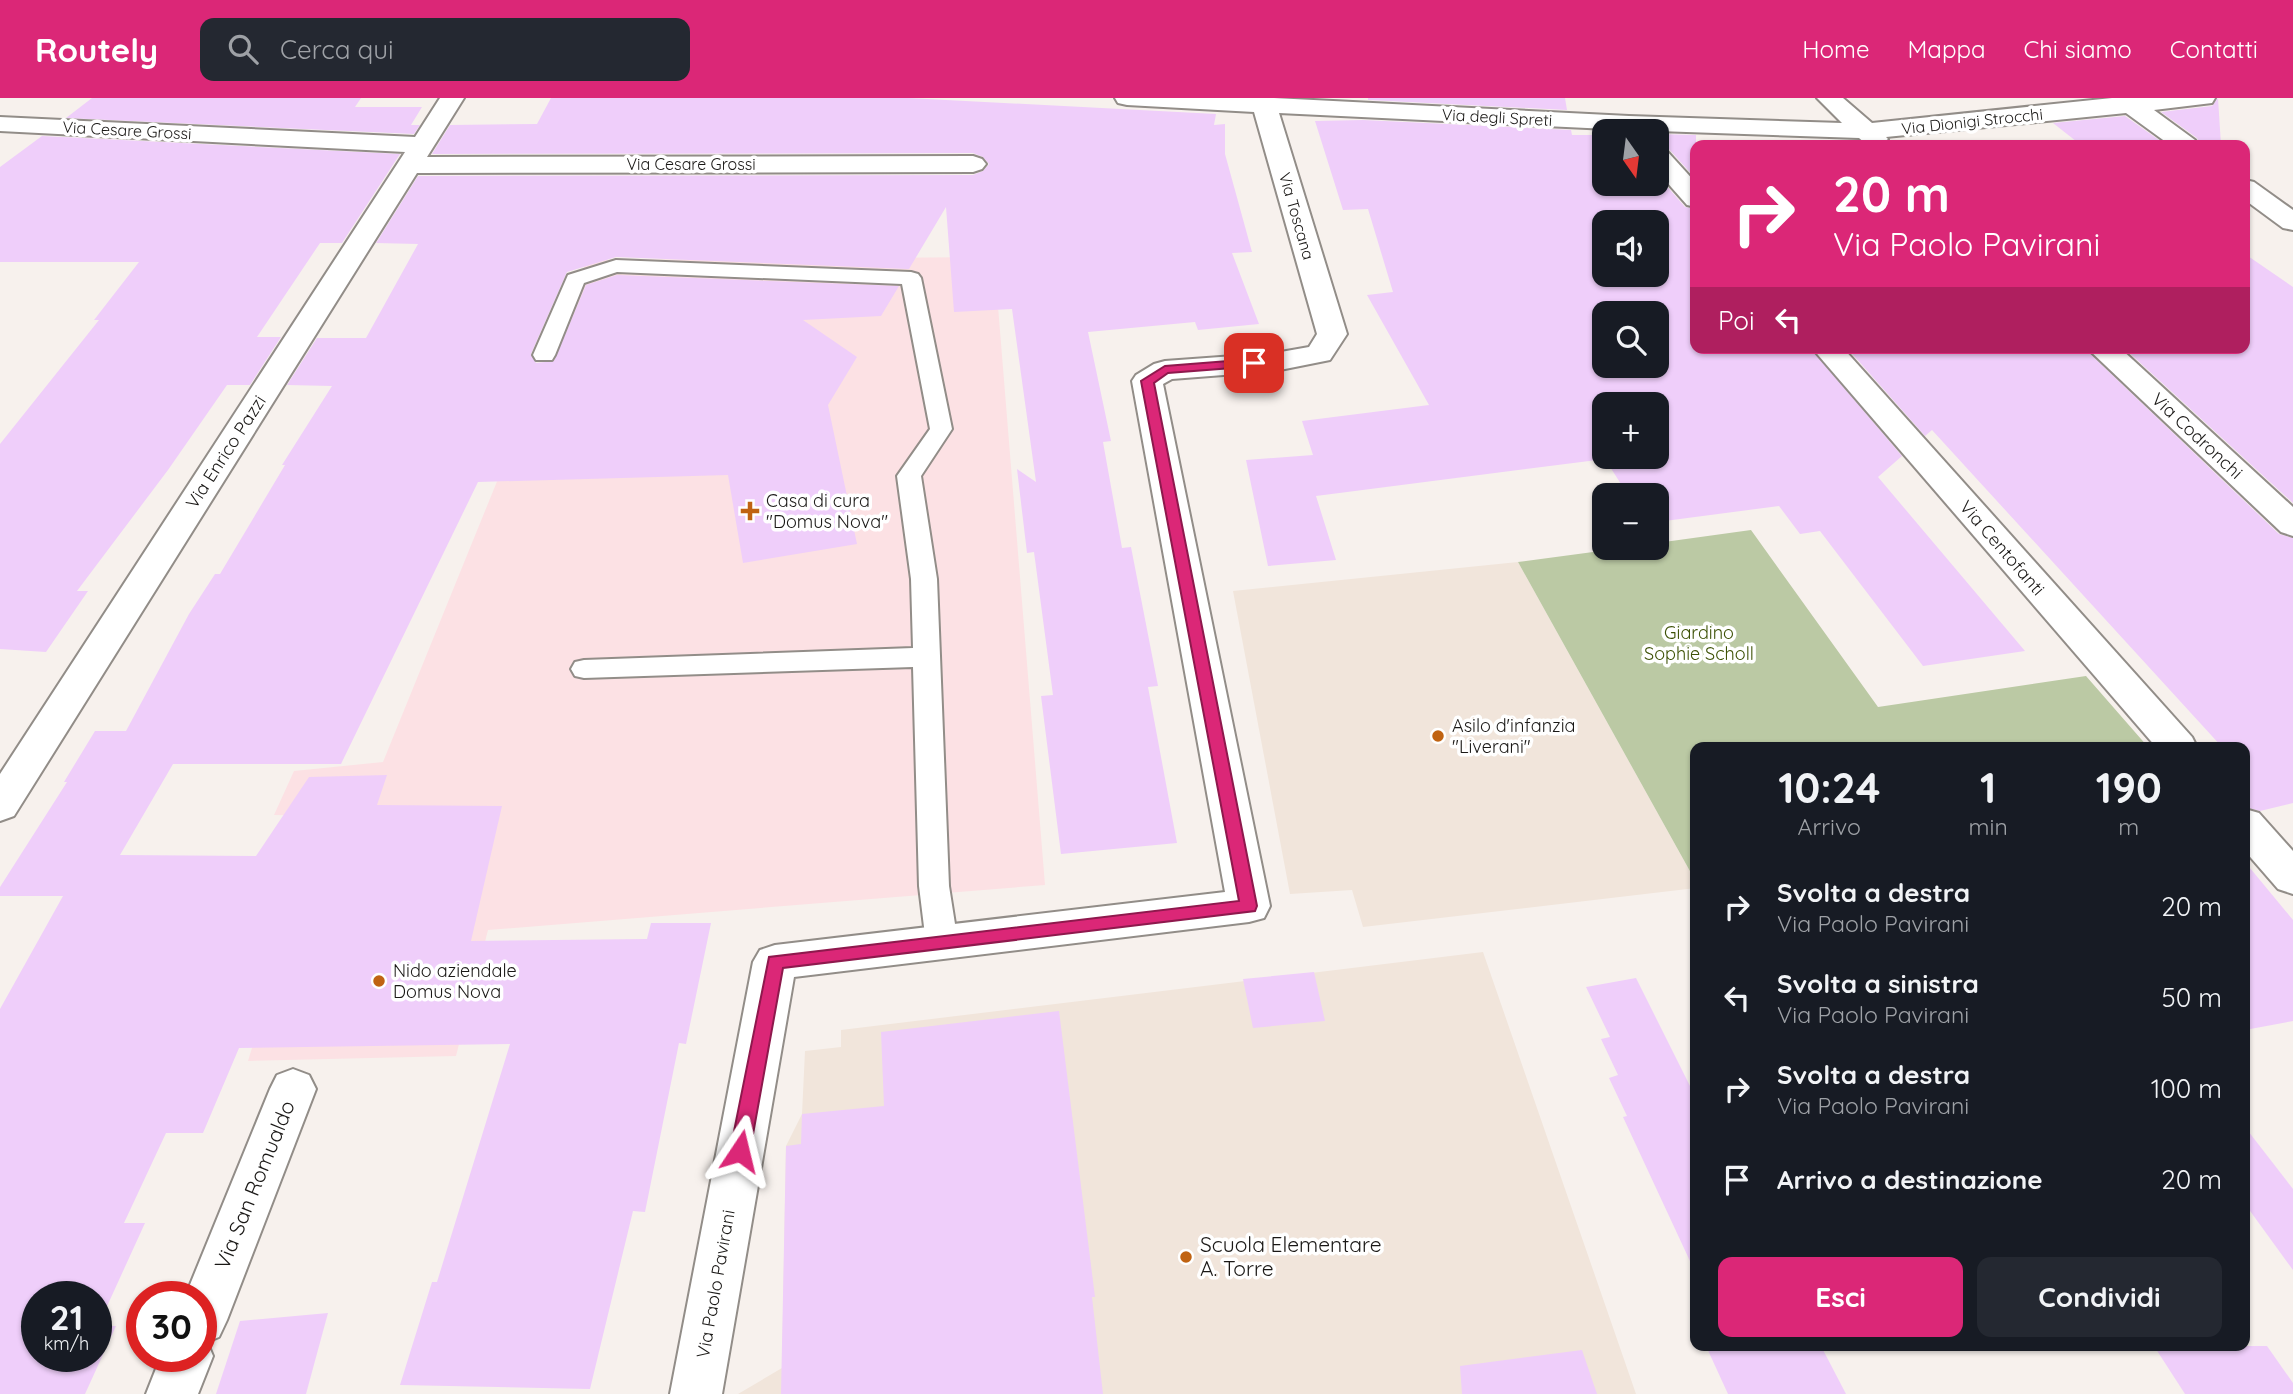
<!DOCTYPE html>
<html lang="it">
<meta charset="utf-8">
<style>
body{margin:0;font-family:Quicksand,sans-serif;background:#242831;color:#f1f3f6;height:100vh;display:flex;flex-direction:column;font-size:26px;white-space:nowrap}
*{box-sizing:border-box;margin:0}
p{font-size:23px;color:#9ea1a6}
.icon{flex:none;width:38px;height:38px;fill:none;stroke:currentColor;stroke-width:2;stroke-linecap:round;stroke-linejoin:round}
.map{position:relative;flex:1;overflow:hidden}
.sheet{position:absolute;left:1690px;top:644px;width:560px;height:609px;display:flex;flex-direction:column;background:#171b24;border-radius:14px;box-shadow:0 2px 5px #0004}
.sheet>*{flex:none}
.guide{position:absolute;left:1690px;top:42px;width:560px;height:214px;border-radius:14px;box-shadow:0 2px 5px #0004;background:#db2777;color:#fff;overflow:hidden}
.needle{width:46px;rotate:166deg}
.tools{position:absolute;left:1592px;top:21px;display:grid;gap:14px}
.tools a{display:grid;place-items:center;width:77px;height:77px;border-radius:14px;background:#171b24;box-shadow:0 2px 5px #0004;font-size:35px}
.speed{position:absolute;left:21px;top:1183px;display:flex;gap:14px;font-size:35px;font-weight:700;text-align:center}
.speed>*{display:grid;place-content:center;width:91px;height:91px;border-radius:50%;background:#171b24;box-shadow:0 2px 5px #0004;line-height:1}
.speed small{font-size:18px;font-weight:400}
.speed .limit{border:10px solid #d22;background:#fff;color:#111}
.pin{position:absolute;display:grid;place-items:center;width:60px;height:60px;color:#fff;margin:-30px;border-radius:14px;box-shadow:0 4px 10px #0006}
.me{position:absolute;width:77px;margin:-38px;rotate:10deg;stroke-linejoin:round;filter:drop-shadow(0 0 5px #0008)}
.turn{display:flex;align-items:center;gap:24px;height:147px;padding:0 28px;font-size:32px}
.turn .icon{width:91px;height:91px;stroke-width:2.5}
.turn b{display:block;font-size:49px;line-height:60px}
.then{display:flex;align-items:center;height:66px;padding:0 28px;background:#0003;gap:14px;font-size:26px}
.eta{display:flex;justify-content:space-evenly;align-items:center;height:119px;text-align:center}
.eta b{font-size:42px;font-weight:700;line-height:49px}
.action{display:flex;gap:14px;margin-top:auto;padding:14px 28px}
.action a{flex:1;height:80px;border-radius:14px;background:#db2777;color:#fff;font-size:28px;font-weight:700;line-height:80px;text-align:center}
.action a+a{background:#242831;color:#f1f3f6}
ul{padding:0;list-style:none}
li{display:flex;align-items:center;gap:21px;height:91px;padding:0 28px}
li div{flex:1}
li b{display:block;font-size:26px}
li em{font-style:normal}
header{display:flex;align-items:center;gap:42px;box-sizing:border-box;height:98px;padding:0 35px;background:#db2777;color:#fff}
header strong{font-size:33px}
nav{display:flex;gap:38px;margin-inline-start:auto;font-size:24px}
.search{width:490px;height:63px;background:#242831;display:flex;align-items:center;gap:18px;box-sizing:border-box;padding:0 24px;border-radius:14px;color:#9ea1a6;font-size:26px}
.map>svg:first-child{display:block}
</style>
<header>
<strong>Routely</strong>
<div class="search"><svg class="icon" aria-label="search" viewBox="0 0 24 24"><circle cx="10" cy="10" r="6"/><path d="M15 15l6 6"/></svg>Cerca qui</div>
<nav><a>Home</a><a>Mappa</a><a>Chi siamo</a><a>Contatti</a></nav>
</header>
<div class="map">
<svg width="2293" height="1296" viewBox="0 0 2293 1296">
<rect width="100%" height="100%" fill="#f7f1ed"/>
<g fill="#f1e5db">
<path d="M 1518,464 L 1696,784 L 1696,790 L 1363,829 L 1352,792 L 1290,796 L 1233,493 Z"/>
<path d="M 1483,854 L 1636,1296 L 738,1296 L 782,1270 L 786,1048 L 802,1016 L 805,953 L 841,949 L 841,932 Z"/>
</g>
<path fill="#fce1e4" d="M 994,159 L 1045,787 L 488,832 L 456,958 L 248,963 L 323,718 L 274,717 L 294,673 L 383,664 L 587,162 Z"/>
<path fill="#bbc9a4" d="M 1751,432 L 1878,609 L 2086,578 L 2148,649 L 1696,649 L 1696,784 L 1518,464 L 1623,450 L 1657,450 L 1657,445 Z"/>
<g fill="#efcefa" fill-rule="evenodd">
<path d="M 92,0 L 361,0 L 355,9 L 422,9 L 411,27 L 420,27 L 414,36 L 66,20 Z"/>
<path d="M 551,0 L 908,0 L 1216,16 L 1214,27 L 1225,26 L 1225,56 L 1252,154 L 1232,155 L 1259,226 L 1198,232 L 1195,224 L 1088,234 L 1111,343 L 1103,344 L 1122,450 L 1131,449 L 1158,588 L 1148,589 L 1177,745 L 1061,756 L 1041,598 L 1053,597 L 1034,454 L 1027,455 L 1017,371 L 1036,384 L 1012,211 L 954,214 L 946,109 L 909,171 L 616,159 L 567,174 L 531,256 L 536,265 L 554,263 L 586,187 L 617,177 L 899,188 L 881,218 L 803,222 L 857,259 L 828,307 L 857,446 L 743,465 L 728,377 L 478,384 L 341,666 L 173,666 L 120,757 L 256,758 L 309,679 L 387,677 L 377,707 L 502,708 L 471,843 L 647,841 L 651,825 L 711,825 L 686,946 L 679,945 L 645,1114 L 633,1113 L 590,1291 L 400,1287 L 432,1184 L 437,1184 L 510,946 L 239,950 L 203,1035 L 166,1035 L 124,1125 L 145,1125 L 98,1228 L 116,1228 L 85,1296 L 0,1296 L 0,911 L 63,798 L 0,798 L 0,789 L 67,684 L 64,684 L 95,633 L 126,633 L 189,516 L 215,476 L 220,476 L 285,367 L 282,367 L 332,288 L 287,287 L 317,240 L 366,240 L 418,146 L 376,145 L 418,78 L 973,77 L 983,73 L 989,66 L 983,59 L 973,55 L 432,56 L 450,27 L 537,26 ZM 37,1199 L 96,1199 L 96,1258 L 37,1258 Z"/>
<path d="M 1368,0 L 1565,0 L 1567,12 L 1368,2 Z"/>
<path d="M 2218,0 L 2221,47 L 2201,47 L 2197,40 L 2161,14 L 2212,8 Z"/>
<path d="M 2125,18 L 2166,47 L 2081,47 L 2053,25 Z"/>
<path d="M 1363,22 L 1571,32 L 1572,37 L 1605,37 L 1605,86 L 1657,86 L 1657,77 L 1685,109 L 1696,111 L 1696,250 L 1810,250 L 1902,358 L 1878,379 L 2025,553 L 1923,568 L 1820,433 L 1800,436 L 1779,408 L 1657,424 L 1657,397 L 1628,397 L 1605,361 L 1316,398 L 1336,462 L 1268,468 L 1246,362 L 1313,357 L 1302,323 L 1429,307 L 1367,197 L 1393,194 L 1368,111 L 1343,112 L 1315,23 ZM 1605,124 L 1657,124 L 1657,177 L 1605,177 ZM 1605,215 L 1657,215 L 1657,268 L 1605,268 ZM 1605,306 L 1657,306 L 1657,359 L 1605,359 Z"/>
<path d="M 1657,36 L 1696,37 L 1696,81 L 1668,50 L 1657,47 Z"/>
<path d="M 42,38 L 400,56 L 342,145 L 320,145 L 257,239 L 281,239 L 250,287 L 227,287 L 168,372 L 77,493 L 88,493 L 46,554 L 0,551 L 0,346 L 99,222 L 94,222 L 139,164 L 0,164 L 0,69 Z"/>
<path d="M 2245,156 L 2293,189 L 2293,405 L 2124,250 L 2245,250 Z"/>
<path d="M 1847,250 L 2084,250 L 2279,436 L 2293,440 L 2293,705 L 2260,713 L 2245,709 L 2245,649 L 2222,649 L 1932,332 L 1925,338 Z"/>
<path d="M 2245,764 L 2293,822 L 2293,923 L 2245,932 Z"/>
<path d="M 1314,874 L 1325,923 L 1253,930 L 1243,881 Z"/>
<path d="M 1636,880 L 1696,1000 L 1696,1176 L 1623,1019 L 1627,1018 L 1609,980 L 1618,977 L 1601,941 L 1610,939 L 1586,889 Z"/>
<path d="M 1059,913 L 1095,1199 L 1092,1199 L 1103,1296 L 781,1296 L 786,1048 L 801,1046 L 802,1016 L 884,1008 L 881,934 Z"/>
<path d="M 2245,1029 L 2293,1091 L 2293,1172 L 2245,1106 Z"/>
<path d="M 328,1215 L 306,1296 L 216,1296 L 240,1223 Z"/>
<path d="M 1706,1248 L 1821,1248 L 1846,1296 L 1728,1296 Z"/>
<path d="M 2154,1248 L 2267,1248 L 2293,1285 L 2293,1296 L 2185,1296 Z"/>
<path d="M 1582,1252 L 1597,1296 L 1462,1296 L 1460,1268 Z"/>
</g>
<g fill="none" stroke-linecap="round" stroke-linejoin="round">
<g stroke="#928d88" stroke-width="4">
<path id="service" d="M 616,162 L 911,174 L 918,176 L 921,180 L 952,331 L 921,378 L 937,481 L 949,788 L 958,845 L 953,854 L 942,857 L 931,854 L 926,845 L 919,788 L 913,569 L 584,580 L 575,578 L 571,571 L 575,564 L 584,562 L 913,550 L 911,481 L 897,378 L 930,331 L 902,186 L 617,174 L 584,185 L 555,257 L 552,262 L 536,262 L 533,257 L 568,177 Z"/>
</g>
<g stroke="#928d88" stroke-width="4">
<g id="minor">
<path d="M 440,0 L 464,0 L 427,59 L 973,58 L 982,61 L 986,66 L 982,71 L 973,74 L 417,75 L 14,718 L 0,723 L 0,676 L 405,54 L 0,33 L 0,19 L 415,39 Z"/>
<path d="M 1115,0 L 1274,0 L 1629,18 L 1842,25 L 1817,0 L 1843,0 L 1872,25 L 2112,0 L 2215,0 L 2212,5 L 2154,12 L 2195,42 L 2198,47 L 2170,47 L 2126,15 L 1886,39 L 1888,41 L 1880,47 L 1866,46 L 1859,40 L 1629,32 L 1279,15 L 1347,236 L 1330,262 L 1275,273 L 1172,281 L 1163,286 L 1270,808 L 1264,820 L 1249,824 L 794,879 L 722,1296 L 670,1296 L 753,864 L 760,852 L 775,847 L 1225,794 L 1132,283 L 1136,277 L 1154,266 L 1165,263 L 1275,255 L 1309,249 L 1317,236 L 1254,14 L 1127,7 L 1118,5 Z"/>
<path d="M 1657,49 L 1666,52 L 1696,85 L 1696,109 L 1687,107 L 1657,73 Z"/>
<path d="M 2245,82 L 2254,84 L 2293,112 L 2293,132 L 2283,130 L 2245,102 Z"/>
<path d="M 1812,250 L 1843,250 L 2192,639 L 2197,649 L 2156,649 Z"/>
<path d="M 2087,250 L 2120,250 L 2293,409 L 2293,438 L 2281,434 Z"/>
<path d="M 2245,711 L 2259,715 L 2293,753 L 2293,796 L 2278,791 L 2245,753 Z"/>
<path d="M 293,971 L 309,977 L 316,991 L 227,1222 L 219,1239 L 207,1244 L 213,1258 L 198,1296 L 146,1296 L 161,1258 L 201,1258 L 201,1199 L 185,1199 L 270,991 L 277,977 Z"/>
</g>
</g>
<use href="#service" fill="#fff" fill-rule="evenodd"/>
<use href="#minor" fill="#fff" fill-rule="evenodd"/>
</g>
<path fill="#db2777" stroke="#8e194d" stroke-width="2" d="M 1254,261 L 1260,265 L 1258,268 L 1168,275 L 1154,285 L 1257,808 L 1255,813 L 783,870 L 750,1053 L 747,1059 L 740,1061 L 733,1059 L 730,1053 L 769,859 L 1239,803 L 1141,283 L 1165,268 Z"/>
<g fill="#c06312" stroke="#fff" stroke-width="2.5">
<path d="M746.5 402.5h7v7h7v7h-7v7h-7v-7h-7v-7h7z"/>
<circle cx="1438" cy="638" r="7"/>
<circle cx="379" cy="883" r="7"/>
<circle cx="1186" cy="1159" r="7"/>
</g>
<g text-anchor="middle" stroke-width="7" stroke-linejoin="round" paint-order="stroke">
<g font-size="16" fill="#1a1816" stroke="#fff">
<text transform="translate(1497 19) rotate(3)" y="6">Via degli Spreti</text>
<text transform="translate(1972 23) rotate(-6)" y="6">Via Dionigi Strocchi</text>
<text transform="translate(127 32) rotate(3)" y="6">Via Cesare Grossi</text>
<text x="691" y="72">Via Cesare Grossi</text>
<text transform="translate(1297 118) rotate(74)" y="6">Via Toscana</text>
</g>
<g font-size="18" fill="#1a1816" stroke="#fff">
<text transform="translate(2197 338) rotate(43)" y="6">Via Codronchi</text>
<text transform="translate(226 354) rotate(-57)" y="6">Via Enrico Pazzi</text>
<text transform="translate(2002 450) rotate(49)" y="6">Via Centofanti</text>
<text transform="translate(716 1186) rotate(-80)" y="6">Via Paolo Pavirani</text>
</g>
<g font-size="18" fill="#1a1816" stroke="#fff" text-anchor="start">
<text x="766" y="409">Casa di cura<tspan x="766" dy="21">"Domus Nova"</tspan></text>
<text x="1452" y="634">Asilo d'infanzia<tspan x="1452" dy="21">"Liverani"</tspan></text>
<text x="393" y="879">Nido aziendale<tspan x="393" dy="21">Domus Nova</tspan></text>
</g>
<g font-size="18" fill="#3d5105" stroke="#fff">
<text x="1699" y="541">Giardino<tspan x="1699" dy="21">Sophie Scholl</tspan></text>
</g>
<g font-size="21" fill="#1a1816" stroke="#fff">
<text transform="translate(255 1087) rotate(-68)" y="7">Via San Romualdo</text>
</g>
<g font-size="21" fill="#1a1816" stroke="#fff" text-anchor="start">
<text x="1200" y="1154">Scuola Elementare<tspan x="1200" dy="24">A. Torre</tspan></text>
</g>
</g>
</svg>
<div class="tools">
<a><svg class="needle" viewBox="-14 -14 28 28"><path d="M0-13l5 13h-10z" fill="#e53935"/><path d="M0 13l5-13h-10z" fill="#9ea1a6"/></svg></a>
<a><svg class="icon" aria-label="sound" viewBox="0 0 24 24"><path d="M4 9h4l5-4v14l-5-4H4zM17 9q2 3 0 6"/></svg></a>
<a><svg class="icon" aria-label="search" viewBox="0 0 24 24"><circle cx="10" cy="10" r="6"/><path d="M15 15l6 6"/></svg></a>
<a>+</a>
<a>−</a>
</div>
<div class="speed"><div>21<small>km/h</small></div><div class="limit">30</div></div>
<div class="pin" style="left:1254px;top:265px;background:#d93025"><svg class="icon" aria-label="arrive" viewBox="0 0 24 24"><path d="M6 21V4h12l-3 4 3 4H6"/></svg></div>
<svg class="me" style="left:740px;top:1053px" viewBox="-20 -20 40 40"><path d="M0-17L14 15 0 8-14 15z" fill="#db2777" stroke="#fff" stroke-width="4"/></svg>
<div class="guide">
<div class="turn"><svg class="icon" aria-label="right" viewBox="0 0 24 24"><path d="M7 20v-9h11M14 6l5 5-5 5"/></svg><div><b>20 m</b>Via Paolo Pavirani</div></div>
<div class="then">Poi<svg class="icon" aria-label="left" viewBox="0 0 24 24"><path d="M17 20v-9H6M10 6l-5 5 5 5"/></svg></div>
</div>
<section class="sheet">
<div class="eta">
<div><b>10:24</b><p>Arrivo</p></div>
<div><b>1</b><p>min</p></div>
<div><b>190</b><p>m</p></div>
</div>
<ul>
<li><svg class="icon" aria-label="right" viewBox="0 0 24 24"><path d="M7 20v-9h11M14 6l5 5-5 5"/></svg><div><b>Svolta a destra</b><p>Via Paolo Pavirani</p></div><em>20 m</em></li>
<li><svg class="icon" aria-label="left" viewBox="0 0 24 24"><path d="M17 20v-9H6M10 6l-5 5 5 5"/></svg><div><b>Svolta a sinistra</b><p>Via Paolo Pavirani</p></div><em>50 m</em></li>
<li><svg class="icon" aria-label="right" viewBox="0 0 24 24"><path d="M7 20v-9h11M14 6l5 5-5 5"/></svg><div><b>Svolta a destra</b><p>Via Paolo Pavirani</p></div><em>100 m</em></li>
<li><svg class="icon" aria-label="arrive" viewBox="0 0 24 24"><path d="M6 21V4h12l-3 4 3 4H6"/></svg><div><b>Arrivo a destinazione</b></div><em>20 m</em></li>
</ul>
<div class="action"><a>Esci</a><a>Condividi</a></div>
</section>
</div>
